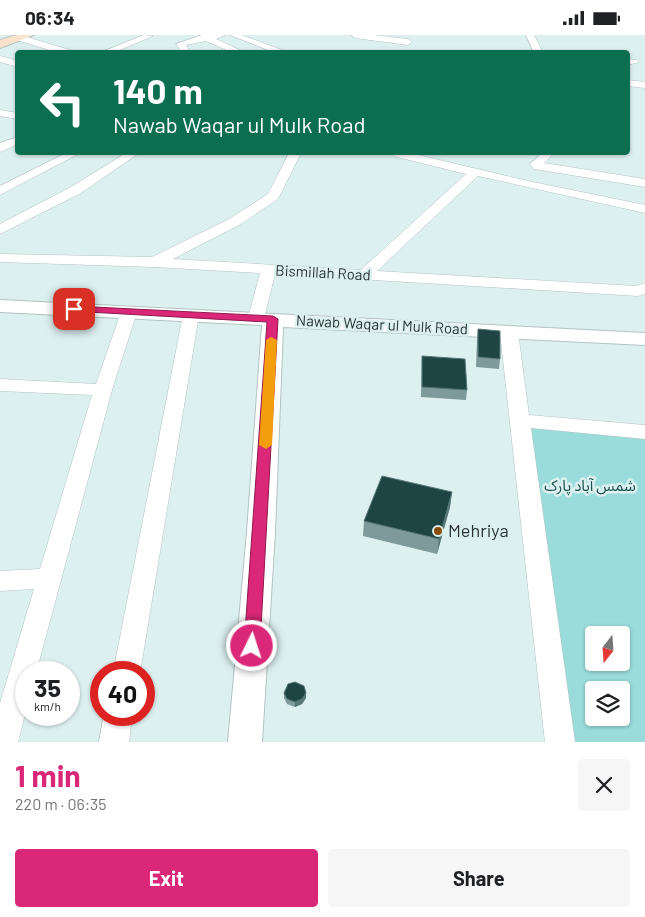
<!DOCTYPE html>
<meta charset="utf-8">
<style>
body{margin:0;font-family:Barlow,"Noto Sans Arabic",sans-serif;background:#f6f6f6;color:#202124;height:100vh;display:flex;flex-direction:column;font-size:19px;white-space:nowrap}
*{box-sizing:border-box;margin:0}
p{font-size:16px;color:#757577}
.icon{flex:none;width:28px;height:28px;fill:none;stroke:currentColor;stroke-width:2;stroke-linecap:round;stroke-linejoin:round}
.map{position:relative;height:707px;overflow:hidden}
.drawer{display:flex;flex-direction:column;background:#fff;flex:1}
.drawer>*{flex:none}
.top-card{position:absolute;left:15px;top:15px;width:615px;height:105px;border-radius:5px;box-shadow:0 1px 4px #0004;background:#0b6e4f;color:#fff;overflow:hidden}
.needle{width:32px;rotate:197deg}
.tools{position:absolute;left:585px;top:591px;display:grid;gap:10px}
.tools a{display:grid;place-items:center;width:45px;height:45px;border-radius:5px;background:#fff;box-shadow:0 1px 4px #0004;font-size:25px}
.speed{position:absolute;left:15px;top:626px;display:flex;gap:10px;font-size:25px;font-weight:700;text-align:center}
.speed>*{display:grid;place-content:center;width:65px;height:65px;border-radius:50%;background:#fff;box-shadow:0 1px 4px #0004;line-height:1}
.speed small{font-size:12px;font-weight:400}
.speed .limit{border:8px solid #d22;background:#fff;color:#111}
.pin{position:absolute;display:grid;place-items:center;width:42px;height:42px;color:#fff;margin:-21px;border-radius:10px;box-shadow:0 2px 8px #0006}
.me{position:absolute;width:55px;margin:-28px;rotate:4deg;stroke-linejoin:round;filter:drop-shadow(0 0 4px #0008)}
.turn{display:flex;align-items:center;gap:18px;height:105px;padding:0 15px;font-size:22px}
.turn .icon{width:65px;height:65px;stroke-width:2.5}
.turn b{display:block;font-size:35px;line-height:42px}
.round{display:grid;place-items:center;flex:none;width:52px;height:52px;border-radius:5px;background:#f6f6f6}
.headline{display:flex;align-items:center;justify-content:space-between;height:85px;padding:0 15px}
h1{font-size:30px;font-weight:700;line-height:38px;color:#db2777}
.button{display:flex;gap:10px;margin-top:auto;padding:10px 15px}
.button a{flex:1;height:58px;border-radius:5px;background:#db2777;color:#fff;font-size:20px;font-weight:700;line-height:58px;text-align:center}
.button a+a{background:#f6f6f6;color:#202124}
.status{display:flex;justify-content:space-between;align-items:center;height:35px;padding:0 25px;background:#fff;direction:ltr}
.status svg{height:14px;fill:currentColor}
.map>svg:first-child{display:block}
</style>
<div class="status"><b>06:34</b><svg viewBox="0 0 49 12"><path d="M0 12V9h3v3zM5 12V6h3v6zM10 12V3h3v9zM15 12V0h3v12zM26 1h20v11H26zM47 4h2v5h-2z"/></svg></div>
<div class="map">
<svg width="645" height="707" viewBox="0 0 645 707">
<rect width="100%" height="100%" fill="#ddf0f0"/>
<path fill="#99dcdb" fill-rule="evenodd" d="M 528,391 L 645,402 L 645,707 L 566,707 ZM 594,600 L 621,600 L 621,628 L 594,628 ZM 594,655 L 621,655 L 621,682 L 594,682 Z"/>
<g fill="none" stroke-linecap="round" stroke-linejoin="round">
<g stroke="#b1c3c2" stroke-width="1">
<g id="minor">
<path d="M 20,0 L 73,16 L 74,18 L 59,18 L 17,5 L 16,3 Z"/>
<path d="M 144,0 L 153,1 L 113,18 L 99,18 Z"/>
<path d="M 202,0 L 225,0 L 216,4 L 246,18 L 233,18 L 206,6 L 186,10 L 191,18 L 182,18 L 176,9 Z"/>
<path d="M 230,0 L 242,0 L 290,18 L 276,18 Z"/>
<path d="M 351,0 L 374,0 L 408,4 L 412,7 L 408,10 L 355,3 Z"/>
<path d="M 526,0 L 534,0 L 543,18 L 534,18 Z"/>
<path d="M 0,21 L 18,26 L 18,32 L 0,27 Z"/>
<path d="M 628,24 L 637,25 L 639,27 L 628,30 Z"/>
<path d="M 628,45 L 645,47 L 645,53 L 628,51 Z"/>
<path d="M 0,75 L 18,78 L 18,84 L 0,81 Z"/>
<path d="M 18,102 L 18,109 L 0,117 L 0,108 Z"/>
<path d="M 66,118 L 80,118 L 0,160 L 0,151 Z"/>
<path d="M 126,118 L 139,118 L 81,158 L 0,199 L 0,189 L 71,152 Z"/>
<path d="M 289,118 L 301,118 L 278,164 L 239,190 L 173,224 L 361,235 L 466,139 L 393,121 L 391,118 L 410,118 L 528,146 L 645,170 L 645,178 L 478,141 L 377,236 L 636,251 L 645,248 L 645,259 L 638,261 L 275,239 L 264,283 L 262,287 L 250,287 L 248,283 L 260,238 L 154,232 L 0,227 L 0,219 L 152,222 L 229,184 L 268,159 Z"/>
<path d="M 542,118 L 554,118 L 544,128 L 645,144 L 645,152 L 534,134 L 530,129 Z"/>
<path d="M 129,272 L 135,273 L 137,277 L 112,355 L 36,638 L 26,638 L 26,675 L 18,707 L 0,707 L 0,668 L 34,554 L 0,556 L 0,536 L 40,534 L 92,360 L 0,356 L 0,344 L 96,349 L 121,277 L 123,273 Z"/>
<path d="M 191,275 L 197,276 L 199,280 L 140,638 L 113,638 L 183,280 L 185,276 Z"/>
<path d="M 509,292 L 515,293 L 518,297 L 529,380 L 645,390 L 645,404 L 531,393 L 575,707 L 545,707 L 500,297 L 503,293 Z"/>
<path d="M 104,680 L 132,680 L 129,707 L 99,707 Z"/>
</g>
</g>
<g stroke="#b1c3c2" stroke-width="2">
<path id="tertiary" d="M 0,265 L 645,298 L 645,310 L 283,292 L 275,497 L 262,707 L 228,707 L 247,497 L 262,290 L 0,277 Z"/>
</g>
<g stroke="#b1c3c2" stroke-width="2">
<path id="secondary" d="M 16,0 L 34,0 L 0,13 L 0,5 Z"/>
</g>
<use href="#minor" fill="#fff" fill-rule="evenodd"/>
<use href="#tertiary" fill="#fff" fill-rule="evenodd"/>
<use href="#secondary" fill="#fae2cc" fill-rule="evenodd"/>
</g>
<g fill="#7e9a9a">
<path d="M 478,294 L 500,324 L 499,334 L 476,332 L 477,304 Z"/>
<path d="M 422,321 L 467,355 L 466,365 L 421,362 Z"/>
<path d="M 452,457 L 450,472 L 437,519 L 363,501 L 364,486 Z"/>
<path d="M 284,658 L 306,663 L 302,669 L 295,672 L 287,669 L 284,663 Z"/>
</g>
<g fill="#587878">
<path d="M 452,457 L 450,472 L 437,519 L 439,504 Z"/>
<path d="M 306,658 L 306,663 L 302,669 L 295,672 L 295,667 Z"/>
</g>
<g fill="#1f4444" stroke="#587878">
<path d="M 478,294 L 500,296 L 500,324 L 478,322 Z"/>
<path d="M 422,321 L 465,324 L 467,355 L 422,352 Z"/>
<path d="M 382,441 L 452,457 L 439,504 L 364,486 Z"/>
<path d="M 295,647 L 304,651 L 306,658 L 302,664 L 295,667 L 287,664 L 284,658 L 288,649 Z"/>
</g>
<path fill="#db2777" stroke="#8e194d" d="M 74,271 L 273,281 L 278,284 L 260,611 L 258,616 L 252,618 L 246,616 L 244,611 L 267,287 L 70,276 L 69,274 Z"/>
<path fill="#f59e0b" d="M 271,302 L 277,305 L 272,410 L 266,414 L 259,410 L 266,305 Z"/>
<circle fill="#874d03" stroke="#ddf0f0" stroke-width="2" cx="438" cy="496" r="5"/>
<g text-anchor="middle" stroke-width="5" stroke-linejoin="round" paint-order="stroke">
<g font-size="15" fill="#2c3333" stroke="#ddf0f0">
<text transform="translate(323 238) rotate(3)" y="5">Bismillah Road</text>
<text transform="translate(382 290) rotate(3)" y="5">Nawab Waqar ul Mulk Road</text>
</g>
<g font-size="15" fill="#184d4d" stroke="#ddf0f0">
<text x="590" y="456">شمس آباد پارک</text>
</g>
<g font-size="18" fill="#2c3333" stroke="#ddf0f0" text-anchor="start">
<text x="448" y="502">Mehriya</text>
</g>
</g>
</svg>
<div class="tools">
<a><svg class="needle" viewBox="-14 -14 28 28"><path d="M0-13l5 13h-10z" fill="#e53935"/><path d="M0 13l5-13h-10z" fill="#757577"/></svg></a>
<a><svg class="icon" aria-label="layers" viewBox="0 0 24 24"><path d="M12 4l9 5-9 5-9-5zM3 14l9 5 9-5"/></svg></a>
</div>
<div class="speed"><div>35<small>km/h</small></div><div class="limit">40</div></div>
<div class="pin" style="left:74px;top:274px;background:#d93025"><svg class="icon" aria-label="arrive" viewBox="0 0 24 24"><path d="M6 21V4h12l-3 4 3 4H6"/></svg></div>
<svg class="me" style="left:252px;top:611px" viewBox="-20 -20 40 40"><circle r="17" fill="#db2777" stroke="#fff" stroke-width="3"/><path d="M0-11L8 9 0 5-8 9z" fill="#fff"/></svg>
<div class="top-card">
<div class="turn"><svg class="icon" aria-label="left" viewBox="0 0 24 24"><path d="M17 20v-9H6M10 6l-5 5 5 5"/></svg><div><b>140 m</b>Nawab Waqar ul Mulk Road</div></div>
</div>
</div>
<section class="drawer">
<div class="headline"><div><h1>1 min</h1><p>220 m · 06:35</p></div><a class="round"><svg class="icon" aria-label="close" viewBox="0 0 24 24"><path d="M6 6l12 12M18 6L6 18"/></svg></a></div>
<div class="button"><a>Exit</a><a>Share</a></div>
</section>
